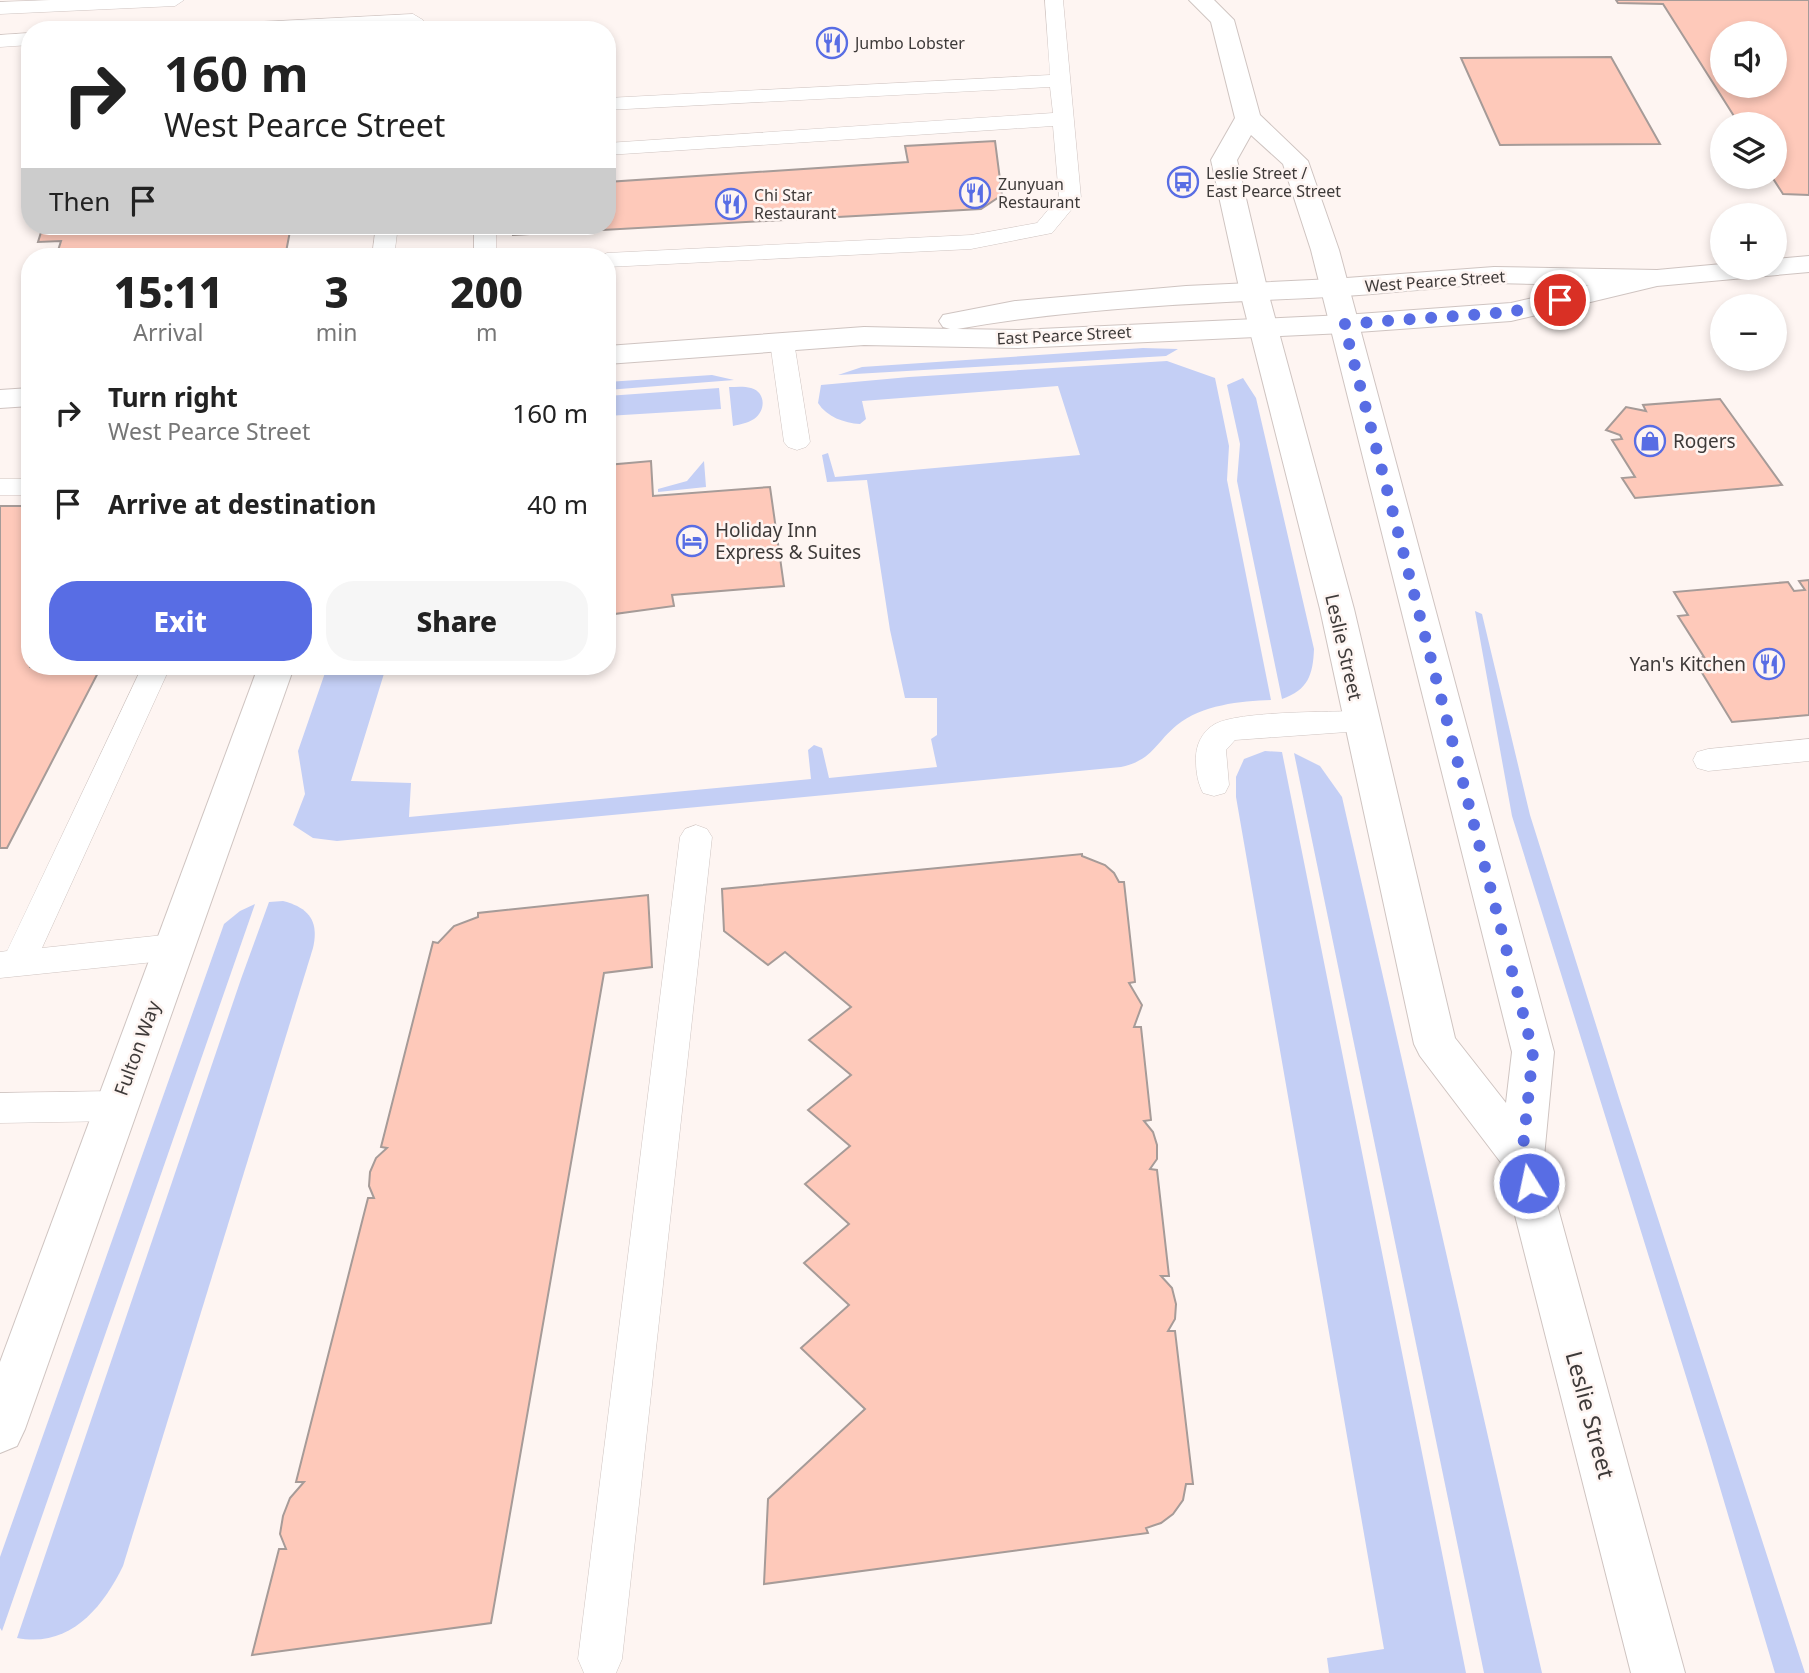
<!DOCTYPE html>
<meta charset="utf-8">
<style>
body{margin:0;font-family:"Noto Sans",sans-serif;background:#f6f6f6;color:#222;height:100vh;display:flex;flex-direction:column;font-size:26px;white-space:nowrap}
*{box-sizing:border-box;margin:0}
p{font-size:23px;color:#767676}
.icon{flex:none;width:38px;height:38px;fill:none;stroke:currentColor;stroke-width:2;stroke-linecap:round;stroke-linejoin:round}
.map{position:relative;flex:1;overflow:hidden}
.panel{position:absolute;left:21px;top:248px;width:595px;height:427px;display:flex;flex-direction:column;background:#fff;border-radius:28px;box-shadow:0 4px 10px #0003}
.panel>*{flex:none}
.hud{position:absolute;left:21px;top:21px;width:595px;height:214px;border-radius:28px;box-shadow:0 4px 10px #0003;background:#fff;color:#222;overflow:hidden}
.fabs{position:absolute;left:1710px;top:21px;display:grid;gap:14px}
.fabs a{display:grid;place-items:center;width:77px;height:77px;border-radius:50%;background:#fff;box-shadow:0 4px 10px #0003;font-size:35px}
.pin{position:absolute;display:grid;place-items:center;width:60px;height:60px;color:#fff;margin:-30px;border:4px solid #fff;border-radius:50%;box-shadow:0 2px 7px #0007}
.me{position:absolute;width:77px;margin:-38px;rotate:350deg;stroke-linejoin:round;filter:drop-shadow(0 0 5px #0008)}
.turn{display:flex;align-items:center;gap:24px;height:147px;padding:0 28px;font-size:32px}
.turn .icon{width:91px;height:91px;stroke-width:2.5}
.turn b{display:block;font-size:49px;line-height:60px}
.then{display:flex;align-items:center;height:66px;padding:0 28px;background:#0003;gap:14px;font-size:26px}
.eta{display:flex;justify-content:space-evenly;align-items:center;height:119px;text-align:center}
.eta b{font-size:42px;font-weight:800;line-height:49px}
.cta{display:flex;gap:14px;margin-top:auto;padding:14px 28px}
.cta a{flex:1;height:80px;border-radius:28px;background:#586de4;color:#fff;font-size:28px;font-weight:800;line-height:80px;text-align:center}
.cta a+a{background:#f6f6f6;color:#222}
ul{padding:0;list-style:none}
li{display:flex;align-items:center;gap:21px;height:91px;padding:0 28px}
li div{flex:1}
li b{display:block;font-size:26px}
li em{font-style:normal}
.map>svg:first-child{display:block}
</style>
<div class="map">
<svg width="1809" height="1673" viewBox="0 0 1809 1673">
<rect width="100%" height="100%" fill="#fef5f2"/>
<g fill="#c4cff5">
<path d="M 1143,348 L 1178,349 L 1166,356 L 838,375 L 862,367 Z"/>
<path d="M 1167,361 L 1215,378 L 1229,446 L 1227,480 L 1271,700 C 1240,701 1202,705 1177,725 C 1155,743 1153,760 1121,767 L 337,841 L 313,838 L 293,825 L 305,794 L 298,751 L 327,667 L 386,667 L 351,781 L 411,783 L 409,817 L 811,779 L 808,750 L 814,745 L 822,748 L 829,778 L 937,767 L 931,739 L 937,735 L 937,698 L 905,698 L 890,630 L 867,480 L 827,482 L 822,455 L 828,453 L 835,477 L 1080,455 L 1058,386 L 862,401 L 866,419 L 860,424 C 844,423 827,417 818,403 L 821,385 L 909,377 Z"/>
<path d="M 712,375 L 734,380 L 607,390 L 607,382 Z"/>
<path d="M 1243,378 L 1256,398 L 1314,649 C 1313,675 1308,690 1282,699 L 1237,481 L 1240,444 L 1227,385 Z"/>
<path d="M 729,387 C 736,387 744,386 751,388 C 766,392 766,411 754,419 C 748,423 741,424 733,426 Z"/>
<path d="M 719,388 L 721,409 L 607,416 L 607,396 Z"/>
<path d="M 704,461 L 706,487 L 658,492 L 658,489 L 687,481 Z"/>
<path d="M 1475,611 L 1482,614 L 1530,815 L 1619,1098 L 1805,1673 L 1775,1673 L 1707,1444 L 1512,816 Z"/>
<path d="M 1265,751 L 1282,752 L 1466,1673 L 1329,1673 L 1327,1658 L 1384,1649 L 1236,797 L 1236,777 L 1244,759 Z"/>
<path d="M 1294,753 L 1320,766 L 1342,797 L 1542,1673 L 1484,1673 Z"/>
<path d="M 283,901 C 310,908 319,922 313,948 L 123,1566 C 102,1609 69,1648 17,1638 L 241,979 L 269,902 Z"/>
<path d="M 255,904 L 2,1631 L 0,1628 L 0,1557 L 224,924 L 240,911 Z"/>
</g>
<g fill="#fec9ba" stroke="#a69b98" stroke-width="2" fill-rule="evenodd">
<path d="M 1616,0 L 1809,0 L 1809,195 L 1783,194 L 1772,177 L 1774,177 L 1774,124 L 1739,124 L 1663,4 L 1618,3 ZM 1722,33 L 1774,33 L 1774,86 L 1722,86 Z"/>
<path d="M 1611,57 L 1660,144 L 1500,145 L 1461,58 Z"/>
<path d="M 995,141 L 1002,195 L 981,209 L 513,235 L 513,226 L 607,226 L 607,182 L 908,162 L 905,146 Z"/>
<path d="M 43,226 L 291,226 L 286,252 L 211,257 L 56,257 L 61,241 L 38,242 Z"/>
<path d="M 1720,399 L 1782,485 L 1635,498 L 1622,478 L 1635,477 L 1612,440 L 1622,439 L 1620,435 L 1606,430 L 1626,407 L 1646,411 L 1643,405 Z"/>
<path d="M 651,461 L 653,496 L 770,487 L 784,586 L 672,595 L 674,606 L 607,615 L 607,465 Z"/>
<path d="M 0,506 L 30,506 L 30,667 L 101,667 L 7,848 L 0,848 Z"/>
<path d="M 1809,580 L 1809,715 L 1732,722 L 1693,658 L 1704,657 L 1678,616 L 1688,615 L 1674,592 L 1788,582 L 1794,591 L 1805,590 L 1799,581 Z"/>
<path d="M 1082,854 L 1082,856 L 1105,865 L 1114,873 L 1119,882 L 1124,882 L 1135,982 L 1129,983 L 1142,1005 L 1134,1027 L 1141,1027 L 1151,1120 L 1144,1121 L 1153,1132 L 1157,1145 L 1157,1159 L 1150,1169 L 1157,1170 L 1169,1276 L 1161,1276 L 1172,1288 L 1176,1304 L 1175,1319 L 1168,1331 L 1175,1331 L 1193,1484 L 1186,1484 L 1183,1500 L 1173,1514 L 1161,1523 L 1146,1528 L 1148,1533 L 764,1584 L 768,1499 L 865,1409 L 801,1348 L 849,1305 L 804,1263 L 849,1224 L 805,1184 L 850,1146 L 808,1110 L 851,1075 L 809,1040 L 851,1007 L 785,952 L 768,965 L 724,931 L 722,889 Z"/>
<path d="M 648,895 L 652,967 L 604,973 L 491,1623 L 252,1655 L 279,1549 L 286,1549 L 280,1534 L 283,1516 L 290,1498 L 304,1482 L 296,1482 L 368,1198 L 374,1198 L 369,1186 L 370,1172 L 376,1158 L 387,1148 L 381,1147 L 433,942 L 438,943 L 454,926 L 478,917 L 478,913 Z"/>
</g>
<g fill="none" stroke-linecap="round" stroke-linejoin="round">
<g stroke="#cfc4c1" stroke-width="1">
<g id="service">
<path d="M 51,0 L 184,0 L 175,6 L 0,14 L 0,2 Z"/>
<path d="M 1045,0 L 1063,0 L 1081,198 L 1052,233 L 971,249 L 607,267 L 607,257 L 598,257 L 607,253 L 971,235 L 1037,223 L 1059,197 L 1053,126 L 607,155 L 607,143 L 1053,113 L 1050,87 L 607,110 L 607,98 L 1050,75 Z"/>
<path d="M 413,14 L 423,20 L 422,30 L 402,30 L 403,26 L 336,30 L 211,30 L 220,24 Z"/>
<path d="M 30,33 L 30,45 L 0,47 L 0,35 Z"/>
<path d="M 376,226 L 398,226 L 394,257 L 372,257 Z"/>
<rect x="474" y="226" width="22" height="31"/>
<path d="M 782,335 L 790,337 L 794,342 L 810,442 L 806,447 L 797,450 L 788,447 L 784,442 L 770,342 L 774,337 Z"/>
<rect x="0" y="479" width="30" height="16"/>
<path d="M 142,667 L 170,667 L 42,948 L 173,934 L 185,938 L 190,947 L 185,956 L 173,960 L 0,978 L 0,952 L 7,951 Z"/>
<path d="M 1361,711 L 1372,714 L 1376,721 L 1372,728 L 1361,731 L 1235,740 L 1226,750 L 1229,785 L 1225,793 L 1214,796 L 1203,793 C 1198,783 1196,773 1196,761 C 1195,747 1201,732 1215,724 C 1239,711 1329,712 1361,711 Z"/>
<path d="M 1809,739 L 1809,761 L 1708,771 L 1697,768 L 1693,760 L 1697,752 L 1708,749 Z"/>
<path d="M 696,825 L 707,829 L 712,837 L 622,1659 L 616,1673 L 584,1673 L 578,1659 L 680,837 L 685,829 Z"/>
<path d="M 117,1091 L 130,1095 L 135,1106 L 130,1117 L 117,1121 L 0,1123 L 0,1093 Z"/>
</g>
</g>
<g stroke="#cfc4c1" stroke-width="2">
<g id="minor">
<path d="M 1809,256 L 1809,272 L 1657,286 L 1511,321 L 1344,333 L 1018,348 L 864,345 L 607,364 L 607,346 L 864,327 L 950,329 L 943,327 L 939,321 L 943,315 L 1015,301 L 1186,286 L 1333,279 L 1494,267 L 1657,270 L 1722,264 L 1722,268 L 1774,268 L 1774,259 ZM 1494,283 L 1589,285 L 1511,303 L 1344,315 L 1018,330 L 957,329 C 1080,307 1205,303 1329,297 C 1384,294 1439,288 1494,283 Z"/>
<path d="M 30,388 L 30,406 L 0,408 L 0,390 Z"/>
<path d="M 258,667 L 294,667 L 25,1429 L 17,1446 L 0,1453 L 0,1362 Z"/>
</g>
</g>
<g stroke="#cfc4c1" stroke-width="2">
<path id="secondary" d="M 1189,0 L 1214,0 L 1234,20 L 1260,115 L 1308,161 L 1339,250 L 1554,1052 L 1544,1157 L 1685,1673 L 1631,1673 L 1502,1164 L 1420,1056 L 1414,1044 L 1320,609 L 1240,292 L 1211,160 L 1235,118 L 1211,22 ZM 1251,135 L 1283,164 L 1311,250 L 1512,1052 L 1506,1103 L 1455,1038 L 1354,609 L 1268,292 L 1237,160 Z"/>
</g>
<use href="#service" fill="#fff" fill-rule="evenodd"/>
<use href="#minor" fill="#fff" fill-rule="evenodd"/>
<use href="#secondary" fill="#fff" fill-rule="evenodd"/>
</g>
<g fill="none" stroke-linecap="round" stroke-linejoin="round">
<path stroke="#586de4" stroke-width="12" stroke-dasharray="0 21.6" d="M 1529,1183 L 1522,1157 L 1533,1052 L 1344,324 L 1511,312 L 1560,300"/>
</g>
<defs>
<g id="restaurant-ring" transform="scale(1.575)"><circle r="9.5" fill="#fef5f2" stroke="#586de4" stroke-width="1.5"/><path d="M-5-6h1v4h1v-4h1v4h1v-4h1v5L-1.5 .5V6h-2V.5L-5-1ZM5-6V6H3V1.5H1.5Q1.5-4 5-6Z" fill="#586de4"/></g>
<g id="bus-ring" transform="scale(1.575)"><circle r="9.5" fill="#fef5f2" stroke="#586de4" stroke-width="1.5"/><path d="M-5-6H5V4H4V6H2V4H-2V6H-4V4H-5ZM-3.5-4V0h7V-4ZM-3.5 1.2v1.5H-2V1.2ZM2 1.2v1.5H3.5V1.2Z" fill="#586de4"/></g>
<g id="shop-ring" transform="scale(1.575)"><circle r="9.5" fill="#fef5f2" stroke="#586de4" stroke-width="1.5"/><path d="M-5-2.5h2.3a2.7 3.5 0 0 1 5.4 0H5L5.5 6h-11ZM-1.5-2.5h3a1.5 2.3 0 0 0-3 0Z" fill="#586de4"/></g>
<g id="hotel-ring" transform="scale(1.575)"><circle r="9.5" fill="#fef5f2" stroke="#586de4" stroke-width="1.5"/><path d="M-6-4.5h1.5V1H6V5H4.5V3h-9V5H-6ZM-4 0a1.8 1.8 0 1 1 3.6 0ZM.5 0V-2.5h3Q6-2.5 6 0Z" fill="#586de4"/></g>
</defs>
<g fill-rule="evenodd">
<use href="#restaurant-ring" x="832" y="43"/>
<use href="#bus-ring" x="1183" y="182"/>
<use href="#restaurant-ring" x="975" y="193"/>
<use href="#restaurant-ring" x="731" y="204"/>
<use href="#shop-ring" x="1650" y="441"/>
<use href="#hotel-ring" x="692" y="541"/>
<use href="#restaurant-ring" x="1769" y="664"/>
</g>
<g text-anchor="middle" stroke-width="5" stroke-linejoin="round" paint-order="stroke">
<g font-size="16" fill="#3e3a39" stroke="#fef5f2" text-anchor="start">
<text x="855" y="49">Jumbo Lobster</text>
<text x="1206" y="179">Leslie Street /<tspan x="1206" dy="18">East Pearce Street</tspan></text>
<text x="998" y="190">Zunyuan<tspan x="998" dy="18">Restaurant</tspan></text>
<text x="754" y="201">Chi Star<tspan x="754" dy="18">Restaurant</tspan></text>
</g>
<g font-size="16" fill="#3e3a39" stroke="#fef5f2">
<text transform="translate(1435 281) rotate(-4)" y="6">West Pearce Street</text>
<text transform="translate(1064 335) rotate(-3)" y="6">East Pearce Street</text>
</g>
<g font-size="19" fill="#3e3a39" stroke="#fef5f2" text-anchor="start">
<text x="1673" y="448">Rogers</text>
<text x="715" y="537">Holiday Inn<tspan x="715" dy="22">Express &amp; Suites</tspan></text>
<text x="1746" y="671" text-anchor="end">Yan's Kitchen</text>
</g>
<g font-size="19" fill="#3e3a39" stroke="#fef5f2">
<text transform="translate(1344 647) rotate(77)" y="7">Leslie Street</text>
<text transform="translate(137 1048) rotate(-70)" y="7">Fulton Way</text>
</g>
<g font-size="23" fill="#3e3a39" stroke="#fef5f2">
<text transform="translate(1590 1415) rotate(75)" y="8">Leslie Street</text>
</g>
</g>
</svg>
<div class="fabs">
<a><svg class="icon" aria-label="sound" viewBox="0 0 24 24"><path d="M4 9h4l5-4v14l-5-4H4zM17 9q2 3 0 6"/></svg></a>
<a><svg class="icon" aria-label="layers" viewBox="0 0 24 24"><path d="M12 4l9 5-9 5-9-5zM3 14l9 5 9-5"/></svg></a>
<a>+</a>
<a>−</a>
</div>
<div class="pin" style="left:1560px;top:300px;background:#d93025"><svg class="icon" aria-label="arrive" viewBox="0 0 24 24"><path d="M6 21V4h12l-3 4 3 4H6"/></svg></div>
<svg class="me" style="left:1529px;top:1183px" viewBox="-20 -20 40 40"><circle r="17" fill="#586de4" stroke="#fff" stroke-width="3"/><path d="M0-11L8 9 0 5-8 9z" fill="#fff"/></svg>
<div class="hud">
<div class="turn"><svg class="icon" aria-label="right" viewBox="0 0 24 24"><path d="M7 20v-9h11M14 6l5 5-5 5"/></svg><div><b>160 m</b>West Pearce Street</div></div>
<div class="then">Then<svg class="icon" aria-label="arrive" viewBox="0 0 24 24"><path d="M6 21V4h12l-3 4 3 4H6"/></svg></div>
</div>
<section class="panel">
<div class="eta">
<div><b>15:11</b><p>Arrival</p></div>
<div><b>3</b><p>min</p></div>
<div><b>200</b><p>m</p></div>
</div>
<ul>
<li><svg class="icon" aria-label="right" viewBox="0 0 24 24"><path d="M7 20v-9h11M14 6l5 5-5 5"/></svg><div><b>Turn right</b><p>West Pearce Street</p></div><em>160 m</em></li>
<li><svg class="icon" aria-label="arrive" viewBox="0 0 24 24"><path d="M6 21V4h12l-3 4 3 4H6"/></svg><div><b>Arrive at destination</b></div><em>40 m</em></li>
</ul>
<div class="cta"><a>Exit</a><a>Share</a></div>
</section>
</div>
